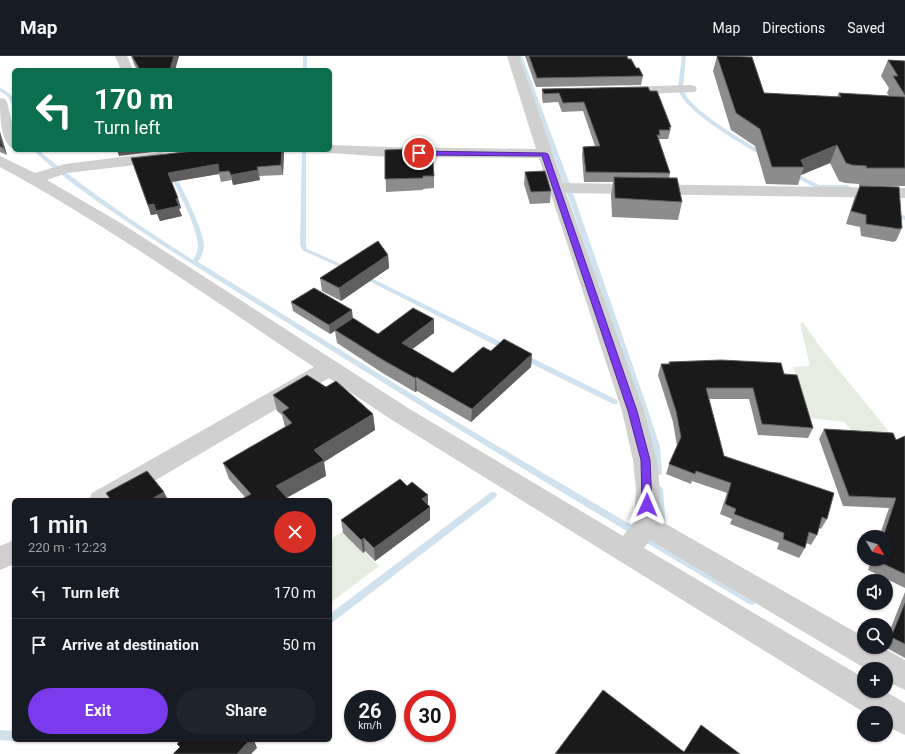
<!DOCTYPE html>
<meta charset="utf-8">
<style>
body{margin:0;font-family:Roboto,sans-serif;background:#20242c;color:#f1f3f6;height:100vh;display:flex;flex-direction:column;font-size:15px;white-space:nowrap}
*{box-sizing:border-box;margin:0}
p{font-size:13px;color:#9ea1a6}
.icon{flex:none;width:22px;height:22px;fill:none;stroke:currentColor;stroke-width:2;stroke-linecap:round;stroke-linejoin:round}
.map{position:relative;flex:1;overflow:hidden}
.side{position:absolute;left:12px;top:442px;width:320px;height:244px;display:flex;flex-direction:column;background:#171b24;border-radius:6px;box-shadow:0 1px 3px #0004}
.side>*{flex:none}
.guide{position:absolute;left:12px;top:12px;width:320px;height:84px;border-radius:6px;box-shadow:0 1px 3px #0004;background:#0b6e4f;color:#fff;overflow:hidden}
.needle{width:26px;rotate:128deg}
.controls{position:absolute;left:857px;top:474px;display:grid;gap:8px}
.controls a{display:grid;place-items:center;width:36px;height:36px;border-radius:50%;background:#171b24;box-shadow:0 1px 3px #0004;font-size:20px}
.speed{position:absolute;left:344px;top:634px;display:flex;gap:8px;font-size:20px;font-weight:700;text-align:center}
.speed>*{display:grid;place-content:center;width:52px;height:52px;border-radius:50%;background:#171b24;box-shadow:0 1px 3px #0004;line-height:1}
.speed small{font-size:10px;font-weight:400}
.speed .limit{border:6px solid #d22;background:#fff;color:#111}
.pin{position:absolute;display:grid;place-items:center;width:34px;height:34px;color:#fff;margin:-17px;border:2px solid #fff;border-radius:50%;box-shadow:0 1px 4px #0007}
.me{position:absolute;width:44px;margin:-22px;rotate:1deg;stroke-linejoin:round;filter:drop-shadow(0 0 3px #0008)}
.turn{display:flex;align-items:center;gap:14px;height:84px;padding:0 16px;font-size:18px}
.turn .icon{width:52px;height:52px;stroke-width:2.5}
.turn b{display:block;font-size:28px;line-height:34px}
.round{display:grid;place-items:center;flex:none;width:42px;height:42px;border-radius:21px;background:#20242c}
.summary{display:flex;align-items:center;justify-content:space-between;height:68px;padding:0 16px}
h1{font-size:24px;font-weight:600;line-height:30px}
.primary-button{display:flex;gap:8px;margin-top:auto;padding:8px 16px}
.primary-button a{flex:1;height:46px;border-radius:24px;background:#7c3aed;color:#fff;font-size:16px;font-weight:600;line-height:46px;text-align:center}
.primary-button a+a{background:#20242c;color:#f1f3f6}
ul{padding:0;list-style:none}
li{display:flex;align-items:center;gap:12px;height:52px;padding:0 16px;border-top:1px solid #363941}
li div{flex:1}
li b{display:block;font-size:15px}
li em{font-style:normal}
header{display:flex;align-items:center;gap:24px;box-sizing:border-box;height:56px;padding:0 20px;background:#171b24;border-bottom:1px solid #363941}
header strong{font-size:19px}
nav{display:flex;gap:22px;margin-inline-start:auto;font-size:14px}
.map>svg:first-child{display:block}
</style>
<header>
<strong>Map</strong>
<nav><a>Map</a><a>Directions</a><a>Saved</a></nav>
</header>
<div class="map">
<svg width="905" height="698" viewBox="0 0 905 698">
<rect width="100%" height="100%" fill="#fff"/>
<g fill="#e6ecdf">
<path d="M 803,266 L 820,291 L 894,382 L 857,381 L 844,366 L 809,362 L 793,311 L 810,310 L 800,268 Z"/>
<path d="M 343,475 L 379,510 L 330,547 L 330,484 Z"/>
</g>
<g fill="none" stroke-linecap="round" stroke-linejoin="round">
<g fill="#cfe2ee" fill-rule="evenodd">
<rect x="303" y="0" width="4" height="14"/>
<path d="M 518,0 L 522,0 L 569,126 L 645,345 L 660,391 L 662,417 L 661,419 L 655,419 L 654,417 L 652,391 L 639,345 L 563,126 Z"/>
<path d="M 682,0 L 686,0 L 683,32 C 685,52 748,87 766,98 L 766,100 L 762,100 C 744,89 681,54 678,32 Z"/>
<path d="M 0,32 C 7,35 14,39 14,48 L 12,48 L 7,40 L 0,35 Z"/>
<path d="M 33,94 L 38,94 C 87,134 139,170 193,204 C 196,199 198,194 198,189 C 197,170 178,136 170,118 L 174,117 C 182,132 203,173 204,189 C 204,195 201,201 198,206 L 462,369 L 755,542 L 756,545 L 755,548 L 752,549 L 749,548 C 592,455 437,361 283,264 C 223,227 164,192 107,152 C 81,134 55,115 33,94 Z"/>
<path d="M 302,94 L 306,95 L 306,188 L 307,193 L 350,212 L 350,214 L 346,214 L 302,194 L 300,188 Z"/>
<path d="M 791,117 L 795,117 L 819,129 L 847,129 L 852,132 L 849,134 L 816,132 L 791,119 Z"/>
<path d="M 892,155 L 905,160 L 905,164 L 890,158 L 889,157 Z"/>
<path d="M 363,218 L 509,290 L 510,292 L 509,294 L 505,294 L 361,221 L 360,220 Z"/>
<path d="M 522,299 L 526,299 L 617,344 L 618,346 L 617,348 L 613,348 L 522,303 L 521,301 Z"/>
<path d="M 659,430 L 662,431 L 663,433 L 666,475 L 665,477 L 662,478 L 659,477 L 658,475 L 655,433 L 656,431 Z"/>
<path d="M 493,436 L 496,437 L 497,439 L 496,441 L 333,566 L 330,567 L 330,558 L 490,437 Z"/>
<path d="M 0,674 L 14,675 L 14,684 L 16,684 L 14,685 L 0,684 Z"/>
</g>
<g fill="#d0d0d0" fill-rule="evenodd">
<path d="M 115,0 L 127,0 L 133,14 L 121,14 Z"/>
<path d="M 507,0 L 519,0 L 563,127 L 905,132 L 905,142 L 566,137 L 644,355 L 657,404 L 660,434 L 659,464 L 864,581 L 864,591 L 882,591 L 905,604 L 905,634 L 886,625 L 886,613 L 866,613 L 650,484 L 644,492 L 864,622 L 864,635 L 885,635 L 905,647 L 905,679 L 886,670 L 886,657 L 865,657 L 392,364 L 329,322 L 122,444 L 89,444 L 92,437 L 314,311 C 211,243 109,170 0,111 L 0,100 L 35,117 L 65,108 L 161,96 L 166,98 L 169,101 L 166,104 L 161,106 L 67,117 L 47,124 L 124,169 L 408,352 L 623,480 L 634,466 L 636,434 L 633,404 L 622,355 L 539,102 L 388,101 L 330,97 L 325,96 L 323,94 L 330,94 L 330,89 L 388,91 L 536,93 Z"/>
<path d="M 690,29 L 695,30 L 697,33 L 695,36 L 619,39 L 614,38 L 612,35 L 614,32 L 619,31 Z"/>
<path d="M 0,42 L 5,43 L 7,46 L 14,75 L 14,93 C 0,88 0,58 0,42 Z"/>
<path d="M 14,484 L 14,508 L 0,514 L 0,490 Z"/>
</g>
</g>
<g fill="#8c8c8c">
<path d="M 131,0 L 179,0 L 175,14 L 137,14 L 134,8 Z"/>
<path d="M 525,0 L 627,0 L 628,3 L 636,12 L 643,20 L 641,29 L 536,31 Z"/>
<path d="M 717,0 L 764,37 L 837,41 L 839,37 L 889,40 L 887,37 L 889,32 L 881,20 L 888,4 L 905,5 L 905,130 L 859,130 L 859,128 L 845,127 L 839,125 L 830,107 L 801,119 L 798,129 L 766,128 L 755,90 L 731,74 L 713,15 Z"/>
<path d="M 542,33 L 650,35 L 671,71 L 669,80 L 668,83 L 659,83 L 670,117 L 669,122 L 682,146 L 678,164 L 612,161 L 611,139 L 613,126 L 584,126 L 582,100 L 583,91 L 595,90 L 583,55 L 562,56 L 558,46 L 543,47 L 542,42 Z"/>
<path d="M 0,76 L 7,99 L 0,96 Z"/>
<path d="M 203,94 L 284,94 L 283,119 L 259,120 L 260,124 L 233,129 L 232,124 L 221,126 L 219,118 L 172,126 L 181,152 L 179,153 L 182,160 L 160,165 L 157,158 L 151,159 L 131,102 Z"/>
<path d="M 385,94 L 434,120 L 434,132 L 423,133 L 423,134 L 386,136 Z"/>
<path d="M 525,116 L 551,135 L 550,147 L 530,148 L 524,128 Z"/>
<path d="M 860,130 L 902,172 L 896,185 L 895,185 L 894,186 L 861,180 L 860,171 L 846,168 L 854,143 Z"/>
<path d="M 388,199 L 389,212 L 341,245 L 322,235 L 320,222 Z"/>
<path d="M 291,246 L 353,262 L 378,278 L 434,277 L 412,293 L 453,317 L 491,295 L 532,298 L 531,311 L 471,366 L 417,335 L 415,336 L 384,318 L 337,287 L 335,275 L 330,278 L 293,255 Z"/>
<path d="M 669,306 L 784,318 L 813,372 L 808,382 L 758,379 L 749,343 L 709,343 L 724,400 L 827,463 L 821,473 L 819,472 L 817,479 L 811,489 L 806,487 L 805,492 L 799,502 L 777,493 L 779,487 L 730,468 L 732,463 L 720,458 L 727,437 L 692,425 L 691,428 L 666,418 L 669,408 L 677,390 L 673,366 L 658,319 L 661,308 L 668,308 Z"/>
<path d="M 273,339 L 373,358 L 375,374 L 324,406 L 326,420 L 245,441 L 229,423 L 223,407 L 285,371 L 282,359 L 277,355 Z"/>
<path d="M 824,373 L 896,384 L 905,380 L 905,532 L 868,514 L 872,503 L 886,503 L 886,481 L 879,481 L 889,452 L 843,450 L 819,383 Z"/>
<path d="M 428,449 L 430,451 L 430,464 L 375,505 L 365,495 L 363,497 L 343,477 L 341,464 Z"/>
<path d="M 905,536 L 905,602 L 885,591 L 886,591 L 886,584 Z"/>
</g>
<g fill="#5f5f5f">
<path d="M 174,0 L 179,0 L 175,14 L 170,14 Z"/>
<path d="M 0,76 L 7,99 L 3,92 L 0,80 Z"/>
<path d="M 837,89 L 830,107 L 801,119 L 804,111 L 801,104 Z"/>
<path d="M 117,94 L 170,94 L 119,100 Z"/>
<path d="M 282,94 L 284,94 L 284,96 L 283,119 L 281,109 Z"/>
<path d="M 218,108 L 219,118 L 171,126 L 168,117 Z"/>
<path d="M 258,114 L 260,124 L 233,129 L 231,119 Z"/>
<path d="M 178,142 L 181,152 L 179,153 L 182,160 L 160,165 L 156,155 L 176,143 Z"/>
<path d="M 154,148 L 157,158 L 151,159 L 148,149 Z"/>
<path d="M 388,199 L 389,212 L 341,245 L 339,232 Z"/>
<path d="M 352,254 L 353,263 L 330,278 L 329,269 Z"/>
<path d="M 434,263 L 434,277 L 403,300 L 402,287 Z"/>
<path d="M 532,298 L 531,311 L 471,366 L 472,353 Z"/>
<path d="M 416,321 L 417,335 L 415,336 L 415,322 Z"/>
<path d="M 373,358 L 375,374 L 324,406 L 326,420 L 283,444 L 276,430 L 314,394 Z"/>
<path d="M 164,436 L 168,444 L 150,444 Z"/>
<path d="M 428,439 L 428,452 L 430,451 L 430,464 L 375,505 L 374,492 L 422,443 Z"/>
<path d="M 364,482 L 365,495 L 363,497 L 361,484 Z"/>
<path d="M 250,684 L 254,684 L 257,692 L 251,698 L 237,698 Z"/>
</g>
<g fill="#1a1a1a" stroke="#5f5f5f">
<path d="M 132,0 L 174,0 L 170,14 L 140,14 Z"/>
<path d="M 529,0 L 627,0 L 628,3 L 631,3 L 636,12 L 639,12 L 643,20 L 537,22 Z"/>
<path d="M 717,0 L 752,1 L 764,37 L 841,41 L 839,37 L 905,41 L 905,112 L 866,112 L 867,110 L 852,109 L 846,107 L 837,89 L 801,104 L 804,111 L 772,111 L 760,73 L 736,57 Z"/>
<path d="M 888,4 L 905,5 L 905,39 L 893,20 L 898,20 Z"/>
<path d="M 648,31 L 650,35 L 657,35 L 671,71 L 669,71 L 670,74 L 659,74 L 660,79 L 657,79 L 670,117 L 586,116 L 583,91 L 600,90 L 584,46 L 563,47 L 559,37 L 544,38 L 542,33 Z"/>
<path d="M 0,80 L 3,92 L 0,90 Z"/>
<path d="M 432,92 L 434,120 L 423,120 L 423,122 L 385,123 L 385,94 Z"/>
<path d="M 203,94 L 282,94 L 281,109 L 257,111 L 258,114 L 231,119 L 229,115 L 219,116 L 218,108 L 168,117 L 178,142 L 176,143 L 179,150 L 156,155 L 154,148 L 148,149 L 131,102 Z"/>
<path d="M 545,115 L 551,135 L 531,136 L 525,116 Z"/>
<path d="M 614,121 L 677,122 L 682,146 L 615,142 Z"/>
<path d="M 860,130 L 899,131 L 902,172 L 900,172 L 900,173 L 866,168 L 866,159 L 851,155 Z"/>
<path d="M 378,185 L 388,199 L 339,232 L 320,222 Z"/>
<path d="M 314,232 L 352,254 L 329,269 L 291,246 Z"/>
<path d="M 413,252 L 434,263 L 402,287 L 453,317 L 483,291 L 491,295 L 504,283 L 532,298 L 472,353 L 416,321 L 415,322 L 383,304 L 335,274 L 353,262 L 378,278 Z"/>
<path d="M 721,304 L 781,307 L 784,318 L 797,319 L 813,372 L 762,368 L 753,332 L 706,332 L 724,400 L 834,437 L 827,463 L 822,461 L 817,479 L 809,476 L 805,492 L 783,483 L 784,477 L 734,458 L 736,453 L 725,448 L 731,427 L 696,415 L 695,418 L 669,408 L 681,381 L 676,355 L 661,308 L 670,308 L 669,306 Z"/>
<path d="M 307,319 L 326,331 L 336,325 L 373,358 L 314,394 L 324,404 L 276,430 L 289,444 L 240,444 L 251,438 L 223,407 L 292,367 L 282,356 L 289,352 L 273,339 Z"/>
<path d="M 824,373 L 893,377 L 896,384 L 905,380 L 905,518 L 875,504 L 875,503 L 886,503 L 886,481 L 883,481 L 896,442 L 849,440 Z"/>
<path d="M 147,415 L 164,436 L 150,444 L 111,444 L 106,437 Z"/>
<path d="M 400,423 L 407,430 L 412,426 L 428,439 L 422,443 L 430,451 L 374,492 L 364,482 L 361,484 L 341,464 Z"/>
<path d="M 905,547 L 905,588 L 891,581 Z"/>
<path d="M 603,634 L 684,696 L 701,669 L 740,698 L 555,698 Z"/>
<path d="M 181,684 L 250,684 L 237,698 L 173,698 L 180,691 L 177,688 Z"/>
</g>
<path fill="#7c3aed" stroke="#51269a" d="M 417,95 L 545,97 L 548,98 L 637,355 L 650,404 L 652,449 L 651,452 L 647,453 L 644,452 L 642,449 L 641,404 L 628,355 L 542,100 L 419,99 L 416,97 Z"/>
</svg>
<div class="controls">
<a><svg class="needle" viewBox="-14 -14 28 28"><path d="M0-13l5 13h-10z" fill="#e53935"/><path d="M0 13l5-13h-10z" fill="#9ea1a6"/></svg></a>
<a><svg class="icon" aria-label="sound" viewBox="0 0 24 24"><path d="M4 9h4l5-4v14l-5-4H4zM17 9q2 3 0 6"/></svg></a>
<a><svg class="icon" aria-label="search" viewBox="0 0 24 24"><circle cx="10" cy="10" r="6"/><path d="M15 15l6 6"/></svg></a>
<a>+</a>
<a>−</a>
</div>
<div class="speed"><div>26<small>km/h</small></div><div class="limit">30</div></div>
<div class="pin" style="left:419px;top:97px;background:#d93025"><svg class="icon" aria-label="arrive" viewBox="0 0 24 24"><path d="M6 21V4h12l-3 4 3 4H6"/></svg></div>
<svg class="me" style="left:647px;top:449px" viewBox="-20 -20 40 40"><path d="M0-17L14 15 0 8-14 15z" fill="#7c3aed" stroke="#fff" stroke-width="4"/></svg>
<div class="guide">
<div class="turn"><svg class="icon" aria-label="left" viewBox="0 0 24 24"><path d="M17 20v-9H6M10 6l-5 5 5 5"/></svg><div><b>170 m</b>Turn left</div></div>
</div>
<section class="side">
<div class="summary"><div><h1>1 min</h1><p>220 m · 12:23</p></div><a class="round" style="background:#d93025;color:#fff"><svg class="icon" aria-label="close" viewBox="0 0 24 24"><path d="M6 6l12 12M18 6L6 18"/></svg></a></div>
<ul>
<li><svg class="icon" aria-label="left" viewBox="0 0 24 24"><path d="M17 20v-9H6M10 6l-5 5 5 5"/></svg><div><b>Turn left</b></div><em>170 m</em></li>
<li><svg class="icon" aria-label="arrive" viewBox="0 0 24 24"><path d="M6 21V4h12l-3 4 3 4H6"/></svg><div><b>Arrive at destination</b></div><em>50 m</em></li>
</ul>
<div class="primary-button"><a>Exit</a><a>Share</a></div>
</section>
</div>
